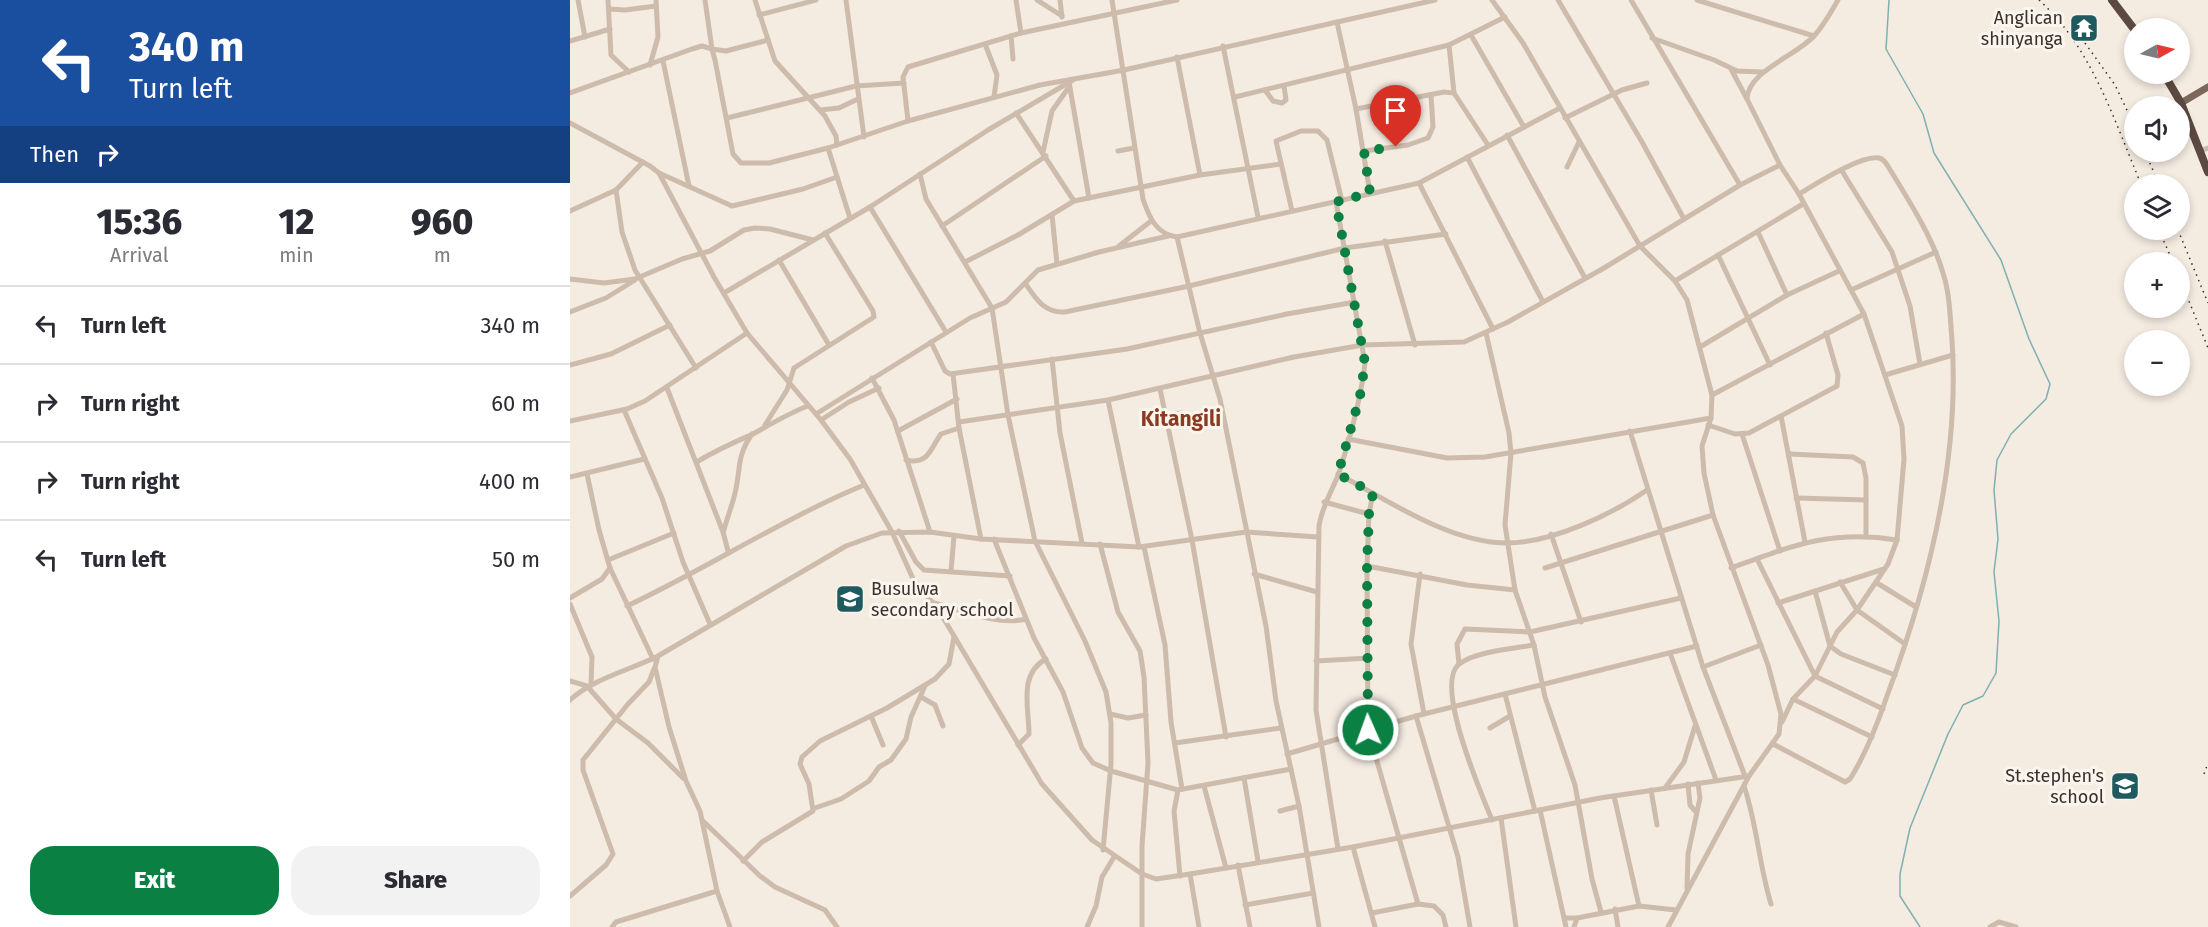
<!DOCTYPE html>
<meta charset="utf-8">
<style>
body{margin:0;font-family:"Fira Sans",sans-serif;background:#f2f2f3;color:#2b2b33;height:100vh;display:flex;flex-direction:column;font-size:22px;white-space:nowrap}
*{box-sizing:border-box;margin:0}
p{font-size:20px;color:#7c7c81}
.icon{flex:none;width:33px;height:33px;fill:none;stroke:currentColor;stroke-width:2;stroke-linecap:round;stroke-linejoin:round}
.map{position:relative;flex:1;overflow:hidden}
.panel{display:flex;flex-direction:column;background:#fff;width:570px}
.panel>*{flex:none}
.banner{background:#1a4fa0;color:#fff;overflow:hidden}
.needle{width:39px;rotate:82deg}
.tools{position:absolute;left:1554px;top:18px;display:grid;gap:12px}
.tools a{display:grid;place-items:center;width:66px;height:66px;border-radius:50%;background:#fff;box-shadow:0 3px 9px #0003;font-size:30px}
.pin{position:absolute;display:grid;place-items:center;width:51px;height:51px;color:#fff;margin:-62px -26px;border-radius:50% 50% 50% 0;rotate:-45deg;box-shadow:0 0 6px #0007}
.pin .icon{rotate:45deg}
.me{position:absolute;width:66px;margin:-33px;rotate:358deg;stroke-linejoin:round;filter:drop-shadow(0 0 4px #0008)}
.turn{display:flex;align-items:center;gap:21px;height:126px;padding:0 30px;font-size:27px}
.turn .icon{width:78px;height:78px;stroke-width:2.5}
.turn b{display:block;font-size:42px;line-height:51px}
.then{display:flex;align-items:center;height:57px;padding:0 30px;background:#0003;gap:12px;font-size:22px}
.eta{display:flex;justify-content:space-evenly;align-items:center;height:102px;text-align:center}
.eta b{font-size:36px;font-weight:800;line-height:42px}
.cta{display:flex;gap:12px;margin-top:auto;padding:12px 30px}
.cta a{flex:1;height:69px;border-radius:24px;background:#0b8043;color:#fff;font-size:24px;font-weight:800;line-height:69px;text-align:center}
.cta a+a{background:#f2f2f3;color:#2b2b33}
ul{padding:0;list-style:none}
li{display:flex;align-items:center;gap:18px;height:78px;padding:0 30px;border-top:2px solid #e1e1e2}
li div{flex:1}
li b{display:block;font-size:22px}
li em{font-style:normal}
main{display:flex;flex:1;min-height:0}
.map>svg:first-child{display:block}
</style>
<main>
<section class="panel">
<div class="banner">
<div class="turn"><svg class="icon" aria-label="left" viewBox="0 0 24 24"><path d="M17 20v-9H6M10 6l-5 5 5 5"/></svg><div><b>340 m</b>Turn left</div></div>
<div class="then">Then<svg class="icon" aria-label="right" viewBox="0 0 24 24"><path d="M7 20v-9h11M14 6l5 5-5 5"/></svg></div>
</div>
<div class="eta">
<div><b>15:36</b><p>Arrival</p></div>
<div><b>12</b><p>min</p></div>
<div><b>960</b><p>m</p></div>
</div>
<ul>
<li><svg class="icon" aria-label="left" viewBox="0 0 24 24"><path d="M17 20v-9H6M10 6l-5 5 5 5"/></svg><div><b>Turn left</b></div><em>340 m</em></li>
<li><svg class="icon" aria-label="right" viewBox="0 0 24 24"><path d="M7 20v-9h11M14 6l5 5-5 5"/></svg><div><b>Turn right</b></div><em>60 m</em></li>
<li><svg class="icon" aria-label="right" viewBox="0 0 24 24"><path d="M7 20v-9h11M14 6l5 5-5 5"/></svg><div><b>Turn right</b></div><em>400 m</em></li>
<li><svg class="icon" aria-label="left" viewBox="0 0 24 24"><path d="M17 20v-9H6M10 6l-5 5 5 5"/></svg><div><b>Turn left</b></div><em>50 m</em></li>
</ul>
<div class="cta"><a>Exit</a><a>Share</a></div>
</section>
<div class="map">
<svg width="1638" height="927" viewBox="0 0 1638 927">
<rect width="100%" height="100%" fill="#f4ebe1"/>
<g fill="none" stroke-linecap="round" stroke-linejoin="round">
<path stroke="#7fb0b2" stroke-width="1.5" d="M 1319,0 L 1316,49 L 1353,114 L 1364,153 L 1431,260 L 1459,339 L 1480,384 L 1476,399 L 1441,434 L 1427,460 L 1424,490 L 1428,539 L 1424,572 L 1429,621 L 1426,673 L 1413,696 L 1393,705 L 1378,734 L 1340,828 L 1330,874 L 1330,896 L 1350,927"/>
<g stroke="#cdbbac" stroke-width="5">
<path d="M 8,0 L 15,37"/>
<path d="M 38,0 L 41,55 L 59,72"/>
<path d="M 135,0 L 142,49 L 156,51 L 198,40"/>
<path d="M 185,0 L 205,61 L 255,116 L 266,136 L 267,145"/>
<path d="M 276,0 L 294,137"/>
<path d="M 446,0 L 451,33"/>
<path d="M 467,0 L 492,16"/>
<path d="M 490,0 L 492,17"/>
<path d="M 542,0 L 573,199 C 579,217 586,234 607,237 L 849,183 L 990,108"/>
<path d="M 922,0 L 953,43 L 1070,246 L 1105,281 L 1117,300 L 1142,395 L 1141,418 L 1132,446 L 1134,473 L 1143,515 L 1198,665 L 1211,714 L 1209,734 L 1179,776 L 1098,927"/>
<path d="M 988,0 L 1072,142 L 1114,219"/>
<path d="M 1127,0 L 1244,36"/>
<path d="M 39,9 L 55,10 L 86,6"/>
<path d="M 189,15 L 246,0"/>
<path d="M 767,22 L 786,109 L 800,193"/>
<path d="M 901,35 L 954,127"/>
<path d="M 441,36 L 443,59"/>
<path d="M 1082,38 L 1144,60 L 1167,71 L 1192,72"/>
<path d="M 0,41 L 40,29"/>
<path d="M 415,44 L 427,75 L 424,97"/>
<path d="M 879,45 L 884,93"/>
<path d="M 653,46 L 688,217"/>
<path d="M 607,57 L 630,175"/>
<path d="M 93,61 L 119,186"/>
<path d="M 80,65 L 88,37 L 86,0"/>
<path d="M 1161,69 L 1177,99"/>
<path d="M 499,82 L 519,198"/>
<path d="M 695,90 L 703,101 L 712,103 L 716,100 L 714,86"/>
<path d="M 0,93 L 122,49 L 132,46 L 142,49 L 145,60 L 163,154 L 171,163 L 199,163 L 258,148 L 338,121 L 470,85 L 554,70 L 865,0"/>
<path d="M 665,97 L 879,45 L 935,17"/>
<path d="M 786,109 L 874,92 L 884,93 L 918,145"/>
<path d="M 250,110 L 269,108 L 288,99"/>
<path d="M 446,113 L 504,201"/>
<path d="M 157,118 L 286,86 L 334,83"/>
<path d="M 995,118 L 1052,90 L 1077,83"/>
<path d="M 338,121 L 333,77 L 338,67 L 451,33 L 607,0"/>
<path d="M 0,123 L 80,166 L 89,173 L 144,277 L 177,333 L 251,420 L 280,459 L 322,532 L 344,581 L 368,609 L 472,784 L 522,840 L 572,874 L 586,879 L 620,874 L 783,847 L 1030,798 L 1179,776"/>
<path d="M 937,135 L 1015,278"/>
<path d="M 258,148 L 280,218"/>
<path d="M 548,151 L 564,148"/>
<path d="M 794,151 L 838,145 L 858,138 L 863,127 L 861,95"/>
<path d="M 1629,151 L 1638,148"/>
<path d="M 473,152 L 482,111 L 499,87"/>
<path d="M 897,157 L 972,300"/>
<path d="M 73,162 L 46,190 L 52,232 L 65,270 L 126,368"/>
<path d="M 997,167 L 1009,142"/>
<path d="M 1272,171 L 1322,252 L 1340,306 L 1350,364"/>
<path d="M 89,173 L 162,206 L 233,189 L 267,177"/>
<path d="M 350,174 L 356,199 L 422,308 L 438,415 L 465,541 L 515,641 L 536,692 L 541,723 L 541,764 L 533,850"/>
<path d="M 849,183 L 923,329"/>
<path d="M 1170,185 L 1210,165"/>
<path d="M 1229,194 L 1210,165 L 1177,99 C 1178,71 1226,56 1244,36 C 1254,25 1261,12 1268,0"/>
<path d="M 766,202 L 795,363 C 791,399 780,438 769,473 C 762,491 752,506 749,526 L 746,710 L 768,849"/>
<path d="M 300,207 L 376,332"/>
<path d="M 0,211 L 46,190"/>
<path d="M 722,211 L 706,141 L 731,131 L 748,131 L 757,140 L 772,201"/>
<path d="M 482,215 L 487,264"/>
<path d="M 372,226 L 476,156"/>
<path d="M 1188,232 L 1217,295"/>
<path d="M 607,237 L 630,333 L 650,399 L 696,626 L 706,701 L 729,806 L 749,927"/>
<path d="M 815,241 L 845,345"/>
<path d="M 549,246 L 581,221"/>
<path d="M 1148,255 L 1200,365"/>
<path d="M 209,260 L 259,345"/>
<path d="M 395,262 L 448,235 L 504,201 L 630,175 L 711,164"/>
<path d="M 0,279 L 34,283 L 65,279 L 112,259 L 140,251 L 174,230 L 185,228 L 200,229 L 243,240"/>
<path d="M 1105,281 L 1233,204"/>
<path d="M 455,283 C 466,299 474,313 495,312 L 619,286 L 775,248 L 876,234"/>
<path d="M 1281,290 L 1366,252"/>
<path d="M 154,293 L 300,207 L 418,130 L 503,80"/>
<path d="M 0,312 L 36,298 L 65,280"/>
<path d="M 916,333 L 939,433 L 941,453 L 935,525 L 945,590 L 964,645 L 975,697 L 1005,785 L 1022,879 L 1031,912"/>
<path d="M 361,342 L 375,371 L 380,374 L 557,349 L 717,314 L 785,302"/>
<path d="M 1130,347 L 1217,295 L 1269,271"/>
<path d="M 482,359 L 490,433 L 512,543"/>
<path d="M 0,365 L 41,354 L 100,325"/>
<path d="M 383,374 L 389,428 L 411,539"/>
<path d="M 1315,375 L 1383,355"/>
<path d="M 302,378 L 324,420 L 360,532"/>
<path d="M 97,388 L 153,532 L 158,551"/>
<path d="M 590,389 L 622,540 L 656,737"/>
<path d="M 1142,395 L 1294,314"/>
<path d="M 538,400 L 569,547"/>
<path d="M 54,410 L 92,498 L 113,562 L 140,624"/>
<path d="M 246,414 L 400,318 L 436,302 L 468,270 L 529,252 L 598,236"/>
<path d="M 595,416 L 611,413"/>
<path d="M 1211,416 L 1235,542"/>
<path d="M 251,420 L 279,402 L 309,388"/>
<path d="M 0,421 L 57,409 L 75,401 L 177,333"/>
<path d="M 389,422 L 538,400 L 724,357 L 793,345 L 894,342 L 938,322 L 1034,268 L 1170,185 L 1061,0"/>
<path d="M 195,425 L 217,390 L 224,368 L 304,317 L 303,311 L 255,233"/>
<path d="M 1138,425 L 1165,434 L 1179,433 L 1267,386 L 1268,375 L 1256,333"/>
<path d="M 328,431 L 387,399"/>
<path d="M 1060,431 L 1133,667 L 1175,776"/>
<path d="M 1172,434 L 1210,551"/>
<path d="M 778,439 L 877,458 L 915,457 L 1141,418"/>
<path d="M 1219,454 L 1283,457 L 1293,463 L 1296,478 L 1296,534"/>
<path d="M 336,460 C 359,465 360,449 371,434 L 389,428"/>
<path d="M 127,462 C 146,450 163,443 183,434 C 201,424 219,413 238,406"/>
<path d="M 17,474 L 29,530 L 40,568 L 83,659"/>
<path d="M 768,474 C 817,500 880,543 937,543 C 981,543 1041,515 1077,490"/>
<path d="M 0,477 L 74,459"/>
<path d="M 803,493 L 799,514 L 797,566 L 798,730 L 848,904"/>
<path d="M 1226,498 L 1296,500"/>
<path d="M 754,502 L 799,514"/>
<path d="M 154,530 C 157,518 162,506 165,493 C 171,469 166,457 182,434"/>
<path d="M 329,531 L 346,562 L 354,570 L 440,576"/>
<path d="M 981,534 L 1011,622"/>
<path d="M 424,539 L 464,638 L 493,692 L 512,748 L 523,763 L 541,771 L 608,790 L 721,769"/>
<path d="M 530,544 L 548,612 L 570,651 L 574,677 L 578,763 L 572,846 L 572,927"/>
<path d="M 574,547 L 595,645 L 601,722 L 612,789"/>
<path d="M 1187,559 L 1245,676 L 1313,709"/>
<path d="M 38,560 L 104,533"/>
<path d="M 797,566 L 897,585 L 945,590"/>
<path d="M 975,568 L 1143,515"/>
<path d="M 1161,568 C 1221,546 1262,529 1327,540"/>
<path d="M 381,571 L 384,536"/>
<path d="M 684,574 L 747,592"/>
<path d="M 850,574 L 841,644 L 854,714"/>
<path d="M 1270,582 L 1287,610 L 1335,644"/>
<path d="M 1307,583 L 1346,607"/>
<path d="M 1245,591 L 1260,646 L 1271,654 L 1325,675"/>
<path d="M 0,598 L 32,579 L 40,568"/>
<path d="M 364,603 C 390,610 429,626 456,619"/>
<path d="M 1208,603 L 1314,569"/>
<path d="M 0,604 L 22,657 L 21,684"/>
<path d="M 57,606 C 138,568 212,519 294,485"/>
<path d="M 1100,653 L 1146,780"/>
<path d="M 746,661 L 799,658"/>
<path d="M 889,664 L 887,644 L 895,629 L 960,632 L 1111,598"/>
<path d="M 1133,667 L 1191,645"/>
<path d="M 0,681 L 17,686 L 46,719 L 78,743 L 113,778"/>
<path d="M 935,694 L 965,811"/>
<path d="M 351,697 L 365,705 L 373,726"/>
<path d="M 1223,699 L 1302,737"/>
<path d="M 0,700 C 23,679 57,671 86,657"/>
<path d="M 540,714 L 558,718 L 576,715"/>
<path d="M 301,716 L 313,745"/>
<path d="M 846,716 L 888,857 L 900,927"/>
<path d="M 920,728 L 940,716"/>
<path d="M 605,743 L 711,728"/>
<path d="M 1203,744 L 1275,782 L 1280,779 C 1296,754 1307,725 1317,696 C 1358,586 1390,458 1382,340 C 1380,318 1380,294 1373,273 C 1363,238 1338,199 1319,168 C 1316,163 1314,159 1309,158 C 1290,155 1246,184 1229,194 L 1294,314 L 1332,426 L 1334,459 L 1327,540 L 1318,564 L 1287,610 L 1267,632 L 1245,676 L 1223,699 L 1212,722"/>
<path d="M 448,745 L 459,734 C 459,708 448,674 476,659"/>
<path d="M 717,754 L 846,716 L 1127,646"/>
<path d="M 674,778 L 688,861"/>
<path d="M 1118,784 L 1120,805 L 1126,812"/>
<path d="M 634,786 L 656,868"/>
<path d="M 1174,786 C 1187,824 1189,865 1201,904"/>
<path d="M 1095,788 L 1114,762 L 1125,726"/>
<path d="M 608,790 L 604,811 L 610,876"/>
<path d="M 1081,790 L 1087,825"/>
<path d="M 1044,796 L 1069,906"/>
<path d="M 245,808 L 271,799 L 299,781 L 309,767 L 321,760 L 336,739 L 341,717 L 355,686"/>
<path d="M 970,810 L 996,927"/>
<path d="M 710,811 L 729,806"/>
<path d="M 931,818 L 946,927"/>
<path d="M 922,820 C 911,793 865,687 888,665 C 902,652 945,648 964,645"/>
<path d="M 134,822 L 190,876 L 205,887 L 255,910 L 267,927"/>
<path d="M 783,847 L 805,927"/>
<path d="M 173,861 L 192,842 L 243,811 L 239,784 L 230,764 L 232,757 L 250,741 L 317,708 L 365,679 L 379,664 L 384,637"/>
<path d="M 668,865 L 680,927"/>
<path d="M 620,874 L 629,927"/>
<path d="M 1117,888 L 1118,854 L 1130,798 L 1128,783"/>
<path d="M 0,896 L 36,865 L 43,854 L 13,770 L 13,760 L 58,704 L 79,682 L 84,669"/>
<path d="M 675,905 L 743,893"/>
<path d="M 1045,909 L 1048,927"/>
<path d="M 802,913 L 848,904 L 864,906 L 873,915 L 876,927"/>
<path d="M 995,918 L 1007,918 L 1069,906 L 1106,910"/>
<path d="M 42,927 L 46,922 L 147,891"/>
<path d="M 160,927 L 147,891 L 130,811 L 116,781 L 99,727 L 85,667 L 88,656 L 276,546 L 312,533 L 360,532 L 411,539 L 569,547 L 676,532 L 748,537"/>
<path d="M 517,927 L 526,906 L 532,877 L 544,857"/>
<path d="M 1004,927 L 1007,918"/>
<path d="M 1420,927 L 1429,922 L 1446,927"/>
</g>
<path stroke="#7d675c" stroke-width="7" d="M 1611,103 L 1638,87"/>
<g stroke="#5c4a42" stroke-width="8">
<path d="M 1542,0 L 1564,29"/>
<path d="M 1594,74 L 1611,103 L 1638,172"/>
</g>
<g stroke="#3b302b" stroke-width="1.5" stroke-dasharray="1.5 4.5" stroke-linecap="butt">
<path d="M 1469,0 C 1522,48 1544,120 1571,184"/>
<path d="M 1515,43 L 1545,85 L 1564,125"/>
<path d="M 1575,152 L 1589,184"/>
<path d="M 1589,230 L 1603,262"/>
<path d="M 1608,230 L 1638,303"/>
<path d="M 1610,279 L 1638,348"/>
<path d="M 1634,774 L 1638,763"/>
</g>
</g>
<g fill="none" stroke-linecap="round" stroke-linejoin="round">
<path stroke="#0b8043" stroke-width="10" stroke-dasharray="0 18" d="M 798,730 L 797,566 L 799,514 L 803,493 L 768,474 L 790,396 L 795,363 L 766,202 L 800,193 L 794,151 L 826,147"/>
</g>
<defs>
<g id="temple-square" transform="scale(1.5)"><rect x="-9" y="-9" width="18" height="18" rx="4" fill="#1f5a5e" stroke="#fbf5ee"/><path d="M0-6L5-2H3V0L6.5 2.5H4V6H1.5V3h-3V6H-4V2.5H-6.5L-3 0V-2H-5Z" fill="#fff"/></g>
<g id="school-square" transform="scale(1.5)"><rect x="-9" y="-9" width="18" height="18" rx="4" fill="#1f5a5e" stroke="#fbf5ee"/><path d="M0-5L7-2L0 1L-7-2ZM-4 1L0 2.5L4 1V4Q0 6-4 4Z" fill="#fff"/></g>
</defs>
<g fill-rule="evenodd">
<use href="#temple-square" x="1514" y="28"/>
<use href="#school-square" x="280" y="599"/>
<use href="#school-square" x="1555" y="786"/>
</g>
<g text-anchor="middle" stroke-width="6" stroke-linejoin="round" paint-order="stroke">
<g font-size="18" fill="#3b302b" stroke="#fbf5ee" text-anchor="end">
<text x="1493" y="24">Anglican<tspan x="1493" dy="21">shinyanga</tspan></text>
<text x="301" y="595" text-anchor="start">Busulwa<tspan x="301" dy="21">secondary school</tspan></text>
<text x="1534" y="782">St.stephen's<tspan x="1534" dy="21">school</tspan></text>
</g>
<g font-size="21" font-weight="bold" fill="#8c3b22" stroke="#fbf5ee">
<text x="611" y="426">Kitangili</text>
</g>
</g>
</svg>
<div class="tools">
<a><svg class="needle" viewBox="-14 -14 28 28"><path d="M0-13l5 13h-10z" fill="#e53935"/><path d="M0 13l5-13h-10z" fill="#7c7c81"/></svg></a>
<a><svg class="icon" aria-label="sound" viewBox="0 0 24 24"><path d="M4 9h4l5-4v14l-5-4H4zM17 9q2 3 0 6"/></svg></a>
<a><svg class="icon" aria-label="layers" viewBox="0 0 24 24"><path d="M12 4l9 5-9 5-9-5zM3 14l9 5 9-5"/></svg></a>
<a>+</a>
<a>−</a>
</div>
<div class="pin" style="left:826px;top:147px;background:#d93025"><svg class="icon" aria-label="arrive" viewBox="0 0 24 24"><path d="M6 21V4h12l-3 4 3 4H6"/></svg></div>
<svg class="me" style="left:798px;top:730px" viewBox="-20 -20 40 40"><circle r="17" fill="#0b8043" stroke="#fff" stroke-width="3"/><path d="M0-11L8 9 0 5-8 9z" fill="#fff"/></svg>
</div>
</main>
